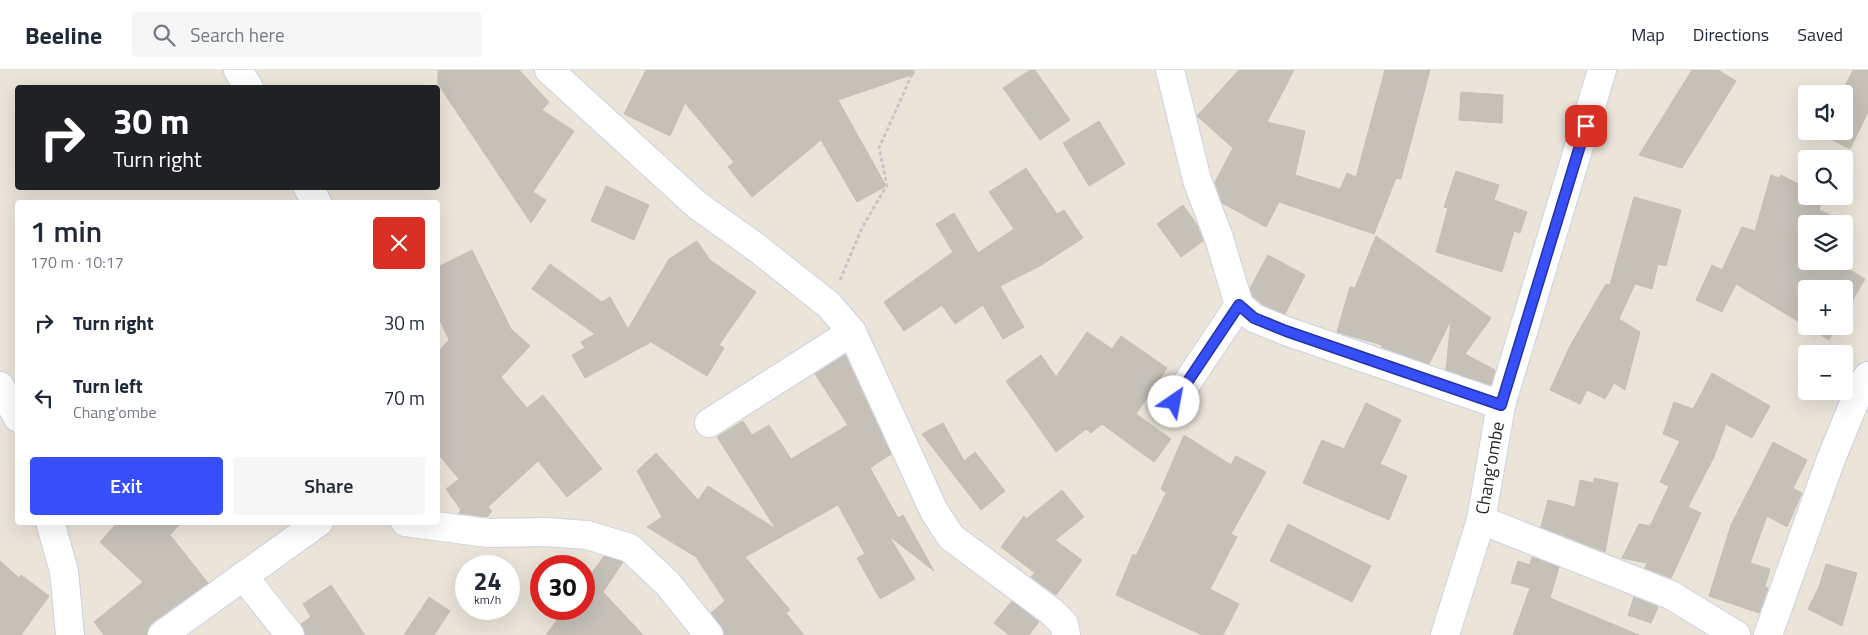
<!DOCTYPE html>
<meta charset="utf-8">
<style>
body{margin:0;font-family:"Titillium Web",sans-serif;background:#f6f6f7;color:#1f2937;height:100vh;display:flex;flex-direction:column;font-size:19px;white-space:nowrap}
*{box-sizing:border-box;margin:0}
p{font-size:16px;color:#747a83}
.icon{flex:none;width:28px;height:28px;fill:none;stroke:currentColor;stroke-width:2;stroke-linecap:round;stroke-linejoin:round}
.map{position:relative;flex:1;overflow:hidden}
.side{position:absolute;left:15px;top:130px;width:425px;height:325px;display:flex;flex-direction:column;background:#fff;border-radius:5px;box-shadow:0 5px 20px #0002}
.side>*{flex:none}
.top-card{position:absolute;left:15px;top:15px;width:425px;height:105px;border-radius:5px;box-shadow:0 5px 20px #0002;background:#202124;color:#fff;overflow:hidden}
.tools{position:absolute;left:1798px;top:15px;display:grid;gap:10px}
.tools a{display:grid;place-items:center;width:55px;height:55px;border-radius:5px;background:#fff;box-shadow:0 5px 20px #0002;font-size:25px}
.speed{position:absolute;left:455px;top:485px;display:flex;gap:10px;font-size:25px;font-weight:700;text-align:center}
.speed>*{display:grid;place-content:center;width:65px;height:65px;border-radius:50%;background:#fff;box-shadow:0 5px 20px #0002;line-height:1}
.speed small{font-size:12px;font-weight:400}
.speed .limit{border:8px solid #d22;background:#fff;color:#111}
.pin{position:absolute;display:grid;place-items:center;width:42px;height:42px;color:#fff;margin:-21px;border-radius:10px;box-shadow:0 2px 8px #0006}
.me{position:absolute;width:55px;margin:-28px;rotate:33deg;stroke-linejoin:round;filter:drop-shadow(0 0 4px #0008)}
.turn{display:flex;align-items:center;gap:18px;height:105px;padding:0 15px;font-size:22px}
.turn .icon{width:65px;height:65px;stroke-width:2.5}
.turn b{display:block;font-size:35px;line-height:42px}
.round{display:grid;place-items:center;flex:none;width:52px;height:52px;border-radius:5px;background:#f6f6f7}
.headline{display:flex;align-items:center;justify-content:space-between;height:85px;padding:0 15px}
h1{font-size:30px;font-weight:600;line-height:38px}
.primary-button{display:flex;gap:10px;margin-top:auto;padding:10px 15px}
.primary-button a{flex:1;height:58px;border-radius:5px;background:#374ff9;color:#fff;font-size:20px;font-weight:600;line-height:58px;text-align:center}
.primary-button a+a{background:#f6f6f7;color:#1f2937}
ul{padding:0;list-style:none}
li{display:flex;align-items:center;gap:15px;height:75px;padding:0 15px}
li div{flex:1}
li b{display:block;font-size:19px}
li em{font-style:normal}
header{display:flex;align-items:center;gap:30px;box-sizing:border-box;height:70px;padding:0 25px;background:#fff;border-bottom:1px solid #e0e1e3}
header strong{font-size:24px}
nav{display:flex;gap:28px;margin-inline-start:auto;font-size:18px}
.search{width:350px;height:45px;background:#f6f6f7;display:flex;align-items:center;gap:12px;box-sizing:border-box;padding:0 18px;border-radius:5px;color:#747a83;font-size:19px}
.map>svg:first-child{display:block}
</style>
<header>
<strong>Beeline</strong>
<div class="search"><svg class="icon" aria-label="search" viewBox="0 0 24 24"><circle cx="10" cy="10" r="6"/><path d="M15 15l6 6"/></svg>Search here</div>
<nav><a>Map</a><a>Directions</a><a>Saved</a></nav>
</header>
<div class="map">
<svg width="1868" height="565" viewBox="0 0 1868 565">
<rect width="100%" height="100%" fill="#eae4d9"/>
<g fill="#c5c1b9" stroke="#c5c0b3">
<path d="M 438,0 L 519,0 L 549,32 L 542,40 L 574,61 L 533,122 L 546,130 L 531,153 L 438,14 Z"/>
<path d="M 646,0 L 914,0 L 914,4 L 838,30 L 886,116 L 857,132 L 821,70 L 752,127 L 728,97 L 734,92 L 685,33 L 670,66 L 624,44 Z"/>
<path d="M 1030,0 L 1035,0 L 1070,50 L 1040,70 L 1003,18 Z"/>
<path d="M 1239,0 L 1294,0 L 1267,52 L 1305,61 L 1295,105 L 1340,119 L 1347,103 L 1356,107 L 1385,0 L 1430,0 L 1401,109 L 1396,108 L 1374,164 L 1279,132 L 1266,157 L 1222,133 L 1215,112 L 1233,78 L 1197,46 Z"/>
<path d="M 1692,0 L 1718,0 L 1736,11 L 1682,98 L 1639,85 Z"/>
<path d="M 1853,0 L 1868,0 L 1868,42 L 1850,79 L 1821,64 L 1822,61 L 1844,61 L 1844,24 L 1841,24 Z"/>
<path d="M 1461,22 L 1503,25 L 1502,53 L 1459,50 Z"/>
<path d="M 1099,51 L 1125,94 L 1089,116 L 1063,73 Z"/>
<path d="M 1026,98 L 1057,144 L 1064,140 L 1083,168 L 1040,196 L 1000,216 L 1024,257 L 1003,269 L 983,235 L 955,254 L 942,235 L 904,261 L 884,232 L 953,182 L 936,154 L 954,143 L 978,183 L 1014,159 L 989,122 Z"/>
<path d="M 1456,101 L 1499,115 L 1494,130 L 1527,142 L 1520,163 L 1514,161 L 1502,202 L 1436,182 L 1448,138 L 1444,137 Z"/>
<path d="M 1771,105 L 1779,108 L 1781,105 L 1806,118 L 1806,126 L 1824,126 L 1819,140 L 1830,145 L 1826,154 L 1806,154 L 1806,191 L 1835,191 L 1865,209 L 1844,245 L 1844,219 L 1806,219 L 1806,256 L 1736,214 L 1722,242 L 1696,230 L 1712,195 L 1722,200 L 1742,157 L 1755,161 Z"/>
<path d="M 606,116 L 649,135 L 634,170 L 591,151 Z"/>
<path d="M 1634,127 L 1681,140 L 1666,196 L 1658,194 L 1652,219 L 1635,214 L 1619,249 L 1640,262 L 1625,320 L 1614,313 L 1605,329 L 1587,320 L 1580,334 L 1550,320 L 1570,276 L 1606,214 L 1610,215 Z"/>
<path d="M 1183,135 L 1197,155 L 1203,171 L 1181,187 L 1157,154 Z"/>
<path d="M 1376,166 L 1491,248 L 1465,284 L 1495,300 L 1491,315 L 1446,300 L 1451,250 L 1429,294 L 1381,277 L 1382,275 L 1337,262 L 1350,217 L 1355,218 Z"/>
<path d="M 697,171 L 710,190 L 756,222 L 719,275 L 724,278 L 707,306 L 651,272 L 585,308 L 572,285 L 585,278 L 581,272 L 595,264 L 532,219 L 550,194 L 602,232 L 610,227 L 628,259 L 669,189 Z"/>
<path d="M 472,180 L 511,259 L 530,276 L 501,307 L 527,338 L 543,325 L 602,399 L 567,427 L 538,391 L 488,437 L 492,441 L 487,447 L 458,443 L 461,440 L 446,419 L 459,409 L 438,384 L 438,282 L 449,270 L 438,246 L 438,197 Z"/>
<path d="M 1268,185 L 1305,205 L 1285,244 L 1262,234 L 1253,226 L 1250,218 Z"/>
<path d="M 1807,256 L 1837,256 L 1829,270 Z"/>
<path d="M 1087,262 L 1112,279 L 1121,266 L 1167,298 L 1136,344 L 1171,369 L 1154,392 L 1102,354 L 1091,363 L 1086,359 L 1056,382 L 1006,311 L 1041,285 L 1056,307 Z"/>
<path d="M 845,285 L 891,384 L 870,398 L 898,448 L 903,445 L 934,501 L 889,466 L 915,509 L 880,529 L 857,488 L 865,484 L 838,435 L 745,487 L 790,540 L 786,543 L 804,565 L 724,565 L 721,556 L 711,543 L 725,531 L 696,487 L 647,457 L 662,447 L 637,401 L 656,383 L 698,430 L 708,416 L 776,459 L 717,367 L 743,351 L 752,365 L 769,355 L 791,389 L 848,355 L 815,304 Z"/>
<path d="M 1712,303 L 1770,336 L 1752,368 L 1726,354 L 1714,387 L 1688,437 L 1701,443 L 1671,508 L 1645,498 L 1647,493 L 1622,488 L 1639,454 L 1650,456 L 1669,416 L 1660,412 L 1680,371 L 1663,364 L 1674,332 L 1693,339 Z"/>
<path d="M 1366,333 L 1401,350 L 1380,394 L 1407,406 L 1389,450 L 1303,413 L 1322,370 L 1344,379 Z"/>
<path d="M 943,353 L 964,391 L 975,382 L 1005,421 L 981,440 L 922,364 Z"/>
<path d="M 1184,365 L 1231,395 L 1236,386 L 1266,402 L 1231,464 L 1237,467 L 1210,519 L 1239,534 L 1223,565 L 1202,565 L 1116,525 L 1133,484 L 1136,486 L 1166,423 L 1161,419 Z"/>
<path d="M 1773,372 L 1807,390 L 1793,418 L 1802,423 L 1787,457 L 1767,446 L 1750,493 L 1770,499 L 1765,517 L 1768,518 L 1759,543 L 1709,526 L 1731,455 Z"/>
<path d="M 1594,408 L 1618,413 L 1605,482 L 1541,457 L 1548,430 L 1575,437 L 1580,410 L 1594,413 Z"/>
<path d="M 1062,420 L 1084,447 L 1055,470 L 1082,490 L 1056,525 L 1031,507 L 1035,503 L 1001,477 L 1024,446 L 1026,449 Z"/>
<path d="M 118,452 L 182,452 L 170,465 L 208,513 L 153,552 L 148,558 L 147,565 L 104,565 L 94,552 L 143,512 L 100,472 Z"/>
<path d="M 1288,454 L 1371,496 L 1352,532 L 1270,491 Z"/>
<path d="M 604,486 L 623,492 L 603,522 L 643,565 L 546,565 L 565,539 L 584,539 L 584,501 L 589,507 Z"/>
<path d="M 1532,487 L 1559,497 L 1550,528 L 1639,565 L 1513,565 L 1530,518 L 1511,513 L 1518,491 L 1530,495 Z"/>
<path d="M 0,491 L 19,508 L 21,505 L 49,526 L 21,565 L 0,565 Z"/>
<path d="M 1826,494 L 1857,503 L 1842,556 L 1808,539 L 1819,517 Z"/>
<path d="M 331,515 L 365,565 L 305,565 L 301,554 L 311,547 L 303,534 Z"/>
<path d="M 429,527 L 450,541 L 434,565 L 404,565 Z"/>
<path d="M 1634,527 L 1658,537 L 1651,553 L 1628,545 Z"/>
<path d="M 1012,531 L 1039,552 L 1029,565 L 1009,565 L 994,553 Z"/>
</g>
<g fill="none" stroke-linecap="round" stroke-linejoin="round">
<g stroke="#ced1e1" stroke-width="30">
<g id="minor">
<path d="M 238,0 L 249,18"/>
<path d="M 549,0 L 697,135 L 757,178 L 829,235 L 852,262 L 934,441 L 951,467 L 1052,542 L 1064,554 L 1066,565"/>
<path d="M 1170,0 L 1197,110 L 1219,168 L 1239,235 L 1254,248 L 1286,261 L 1501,335"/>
<path d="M 308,118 L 317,132"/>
<path d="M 0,316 L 18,348"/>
<path d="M 1174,332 L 1239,235"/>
<path d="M 709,353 L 852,262"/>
<path d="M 1481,450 L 1671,525 L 1736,565"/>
<path d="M 50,452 L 64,501 L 70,565"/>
<path d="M 405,452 L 488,463 L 545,462 L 587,465 L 630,478 L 668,514 L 709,565"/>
<path d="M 243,506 L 290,565"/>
<path d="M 162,565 L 319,452"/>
<path d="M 1445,565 L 1481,450 L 1501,335 L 1602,0"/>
<path d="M 1768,565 L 1831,389 L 1861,316 L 1868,306"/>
</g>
</g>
<path stroke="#c7c7c7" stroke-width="3" stroke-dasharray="4 2.5" stroke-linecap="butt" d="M 840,210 L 862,158 L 887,115 L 879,78 L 914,0"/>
<use href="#minor" stroke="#fff" stroke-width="28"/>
</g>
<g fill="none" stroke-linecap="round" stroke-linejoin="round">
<g stroke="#2433a2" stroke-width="12">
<path id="route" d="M 1174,332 L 1239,235 L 1254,248 L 1286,261 L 1501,335 L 1586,56"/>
</g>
<use href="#route" stroke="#374ff9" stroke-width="9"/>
</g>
<g text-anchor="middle" stroke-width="4.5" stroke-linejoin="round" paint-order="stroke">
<g font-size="18" fill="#282828" stroke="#fff">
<text transform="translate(1490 398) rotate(-80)" y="6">Chang'ombe</text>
</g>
</g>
</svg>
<div class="tools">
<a><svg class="icon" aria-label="sound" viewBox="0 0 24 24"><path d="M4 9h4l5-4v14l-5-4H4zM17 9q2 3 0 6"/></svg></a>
<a><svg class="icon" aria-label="search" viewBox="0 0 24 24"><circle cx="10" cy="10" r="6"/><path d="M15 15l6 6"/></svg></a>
<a><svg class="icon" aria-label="layers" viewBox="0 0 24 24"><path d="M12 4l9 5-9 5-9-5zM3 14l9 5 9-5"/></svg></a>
<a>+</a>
<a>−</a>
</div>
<div class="speed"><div>24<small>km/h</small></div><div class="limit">30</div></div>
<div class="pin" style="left:1586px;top:56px;background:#d93025"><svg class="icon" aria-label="arrive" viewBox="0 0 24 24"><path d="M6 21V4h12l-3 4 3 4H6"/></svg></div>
<svg class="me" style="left:1174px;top:332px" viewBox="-20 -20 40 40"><circle r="19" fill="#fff"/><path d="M0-13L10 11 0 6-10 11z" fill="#374ff9"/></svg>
<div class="top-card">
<div class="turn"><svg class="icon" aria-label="right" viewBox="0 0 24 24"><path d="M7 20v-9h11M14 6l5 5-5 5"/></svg><div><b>30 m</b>Turn right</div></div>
</div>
<section class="side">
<div class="headline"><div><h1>1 min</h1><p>170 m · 10:17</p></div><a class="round" style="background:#d93025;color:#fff"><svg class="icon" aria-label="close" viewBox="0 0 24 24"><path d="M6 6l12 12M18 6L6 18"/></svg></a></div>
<ul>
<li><svg class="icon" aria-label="right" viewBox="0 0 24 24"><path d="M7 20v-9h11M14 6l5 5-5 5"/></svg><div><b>Turn right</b></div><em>30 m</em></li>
<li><svg class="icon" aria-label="left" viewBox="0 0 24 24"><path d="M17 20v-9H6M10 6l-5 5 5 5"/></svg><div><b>Turn left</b><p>Chang'ombe</p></div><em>70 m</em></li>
</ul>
<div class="primary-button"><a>Exit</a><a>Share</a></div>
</section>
</div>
